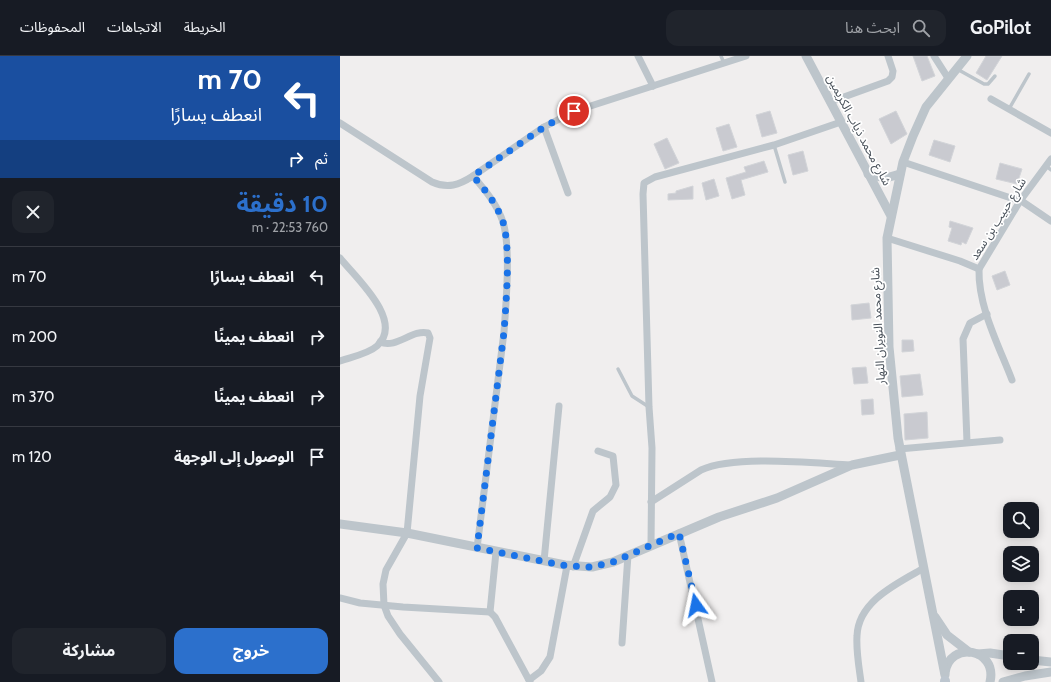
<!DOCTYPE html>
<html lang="ar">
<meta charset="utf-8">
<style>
body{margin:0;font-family:Cabin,"Noto Sans Arabic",sans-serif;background:#20242c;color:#f1f3f6;direction:rtl;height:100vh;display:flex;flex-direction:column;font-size:15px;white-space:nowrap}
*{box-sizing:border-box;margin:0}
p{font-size:13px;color:#9ea1a6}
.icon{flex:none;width:22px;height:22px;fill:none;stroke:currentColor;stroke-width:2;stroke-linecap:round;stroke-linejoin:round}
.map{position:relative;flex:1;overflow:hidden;direction:ltr}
.sheet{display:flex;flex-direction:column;background:#171b24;width:340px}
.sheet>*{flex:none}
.hud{background:#1a4fa0;color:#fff;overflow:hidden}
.buttons{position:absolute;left:663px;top:446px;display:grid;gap:8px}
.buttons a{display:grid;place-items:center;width:36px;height:36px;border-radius:8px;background:#171b24;box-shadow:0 2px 10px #0003;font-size:20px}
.pin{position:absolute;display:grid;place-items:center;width:34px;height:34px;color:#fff;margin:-17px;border:2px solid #fff;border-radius:50%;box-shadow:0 1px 4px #0007}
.me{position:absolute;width:44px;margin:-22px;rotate:348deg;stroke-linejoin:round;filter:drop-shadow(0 0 3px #0008)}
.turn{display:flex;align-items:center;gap:14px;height:84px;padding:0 12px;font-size:18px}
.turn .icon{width:52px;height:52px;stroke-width:2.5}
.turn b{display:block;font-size:28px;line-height:34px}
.then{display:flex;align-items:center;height:38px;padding:0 12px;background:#0003;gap:8px;font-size:15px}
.round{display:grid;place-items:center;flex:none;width:42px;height:42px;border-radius:12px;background:#20242c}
.summary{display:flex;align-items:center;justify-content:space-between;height:68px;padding:0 12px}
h1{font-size:24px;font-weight:700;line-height:30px;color:#2c70cc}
.action{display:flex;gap:8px;margin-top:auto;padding:8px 12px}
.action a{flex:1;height:46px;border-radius:12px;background:#2c70cc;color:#fff;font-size:16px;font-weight:700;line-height:46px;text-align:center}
.action a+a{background:#20242c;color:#f1f3f6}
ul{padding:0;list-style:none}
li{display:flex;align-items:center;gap:12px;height:60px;padding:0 12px;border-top:1px solid #363941}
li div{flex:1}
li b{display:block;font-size:15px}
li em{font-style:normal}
header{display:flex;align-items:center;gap:24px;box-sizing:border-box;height:56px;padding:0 20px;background:#171b24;border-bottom:1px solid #363941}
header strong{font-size:19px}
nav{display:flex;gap:22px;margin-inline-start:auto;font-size:14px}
.search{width:280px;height:36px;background:#20242c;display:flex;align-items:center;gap:10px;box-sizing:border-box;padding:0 14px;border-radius:12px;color:#9ea1a6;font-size:15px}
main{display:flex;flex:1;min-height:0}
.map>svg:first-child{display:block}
</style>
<header>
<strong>GoPilot</strong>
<div class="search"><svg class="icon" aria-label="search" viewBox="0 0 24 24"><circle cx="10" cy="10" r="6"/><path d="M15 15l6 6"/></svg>ابحث هنا</div>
<nav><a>الخريطة</a><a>الاتجاهات</a><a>المحفوظات</a></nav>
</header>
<main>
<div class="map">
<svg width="711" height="626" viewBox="0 0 711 626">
<rect width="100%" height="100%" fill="#f0eeee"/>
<g fill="#c9cad0" stroke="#d2d4d8">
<path d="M 573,0 L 587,0 L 595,20 L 582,25 Z"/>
<path d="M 646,0 L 662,0 L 647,24 L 636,17 Z"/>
<path d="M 430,55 L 437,77 L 422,81 L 416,59 Z"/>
<path d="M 556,55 L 567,78 L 551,88 L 539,63 Z"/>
<path d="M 389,68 L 397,91 L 383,95 L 376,72 Z"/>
<path d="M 327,82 L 339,107 L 325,113 L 314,88 Z"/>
<path d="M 594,84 L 615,90 L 610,106 L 589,99 Z"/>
<path d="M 463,95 L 468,115 L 453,119 L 448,99 Z"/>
<path d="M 424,105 L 428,116 L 401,124 L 405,139 L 392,143 L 386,122 L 406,116 L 404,111 Z"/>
<path d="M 660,107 L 682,113 L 677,128 L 656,123 Z"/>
<path d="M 374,123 L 379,140 L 366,144 L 362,127 Z"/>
<path d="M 353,130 L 353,143 L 328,144 L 328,138 L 336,137 L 336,135 Z"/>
<path d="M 610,165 L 633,172 L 626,188 L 622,186 L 621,189 L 608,185 L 612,172 L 609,171 Z"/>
<path d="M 665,215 L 670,229 L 657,234 L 652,220 Z"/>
<path d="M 529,247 L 531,262 L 512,264 L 511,249 Z"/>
<path d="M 562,284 L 573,284 L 574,295 L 562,296 Z"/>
<path d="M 526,311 L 528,327 L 514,328 L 512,312 Z"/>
<path d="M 580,318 L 583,339 L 562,341 L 560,320 Z"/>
<path d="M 533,343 L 534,358 L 522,359 L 521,344 Z"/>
<path d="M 587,356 L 588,382 L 565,384 L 564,358 Z"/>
</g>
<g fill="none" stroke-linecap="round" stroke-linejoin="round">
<g stroke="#bdc5cb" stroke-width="3.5">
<path d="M 381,0 L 384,7"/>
<path d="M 617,13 L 644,28 L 648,28 L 655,20"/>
<path d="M 669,53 L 689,18"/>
<path d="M 434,89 L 445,126"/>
<path d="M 706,110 L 711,114"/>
<path d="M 278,313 L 292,340 L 309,351"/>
</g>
<g stroke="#bdc5cb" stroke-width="7">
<path d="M 298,0 L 313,30"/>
<path d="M 594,0 L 608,22"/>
<path d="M 651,43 L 711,77"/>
<path d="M 490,46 L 548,25 L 552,21 L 553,15 L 548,0"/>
<path d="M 0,67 L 92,126 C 108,133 119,129 133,120 L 204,71 L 235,55 L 406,0"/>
<path d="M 204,71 L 228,137"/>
<path d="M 563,106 L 683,146 L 711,165"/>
<path d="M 133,120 C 145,134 157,148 163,166 C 171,192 166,247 164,276 L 137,492"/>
<path d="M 547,182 L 620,205 L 639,213 L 680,145 L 711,103"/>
<path d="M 0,202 C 15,221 65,265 37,290 C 28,298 11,301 0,305"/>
<path d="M 639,213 C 638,251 659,290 672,324"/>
<path d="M 40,286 C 57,293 72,273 88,277 L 90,282 L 80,340 L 67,477 L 46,514 L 43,528 L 44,549 L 48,560 L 60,578 L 99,626"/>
<path d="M 627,386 L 623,283 L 630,267 L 647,258"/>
<path d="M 559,393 L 660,384"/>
<path d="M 311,446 L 361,414 C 395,399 471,407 510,409"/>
<path d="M 339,477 L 372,626"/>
<path d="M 311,489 L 312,392 L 309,351 L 303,138 L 304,127 L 315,121 L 434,89 L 501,66"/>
<path d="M 204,505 L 219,350"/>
<path d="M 233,511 L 253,455 L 270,441 L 276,429 L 273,400 L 258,395"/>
<path d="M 0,542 L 20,547 L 63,551 L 150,556 L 155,561 L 190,626"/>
<path d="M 150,556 L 156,496"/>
<path d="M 282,587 L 288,499"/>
<path d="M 189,624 L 201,615 L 210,601 L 227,510"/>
<path d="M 521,626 C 519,611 516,595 517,580 C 518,545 558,527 584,512"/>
</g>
<g stroke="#bdc5cb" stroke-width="9">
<path d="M 466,0 L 551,160"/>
<path d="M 528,118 L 546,122 L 560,118"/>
<path d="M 0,468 L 67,477 L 225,509 L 252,511 L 273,506 L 379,461 L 437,442 L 512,409 L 560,399"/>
<path d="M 595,561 L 607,579 L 629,596"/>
<path d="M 638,598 L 650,597 L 670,600"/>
<path d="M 692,604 L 711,606"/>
<path d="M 605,617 C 609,584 658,592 650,626"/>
<path d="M 605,619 L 558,382 L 549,291 L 547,182 L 563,106 L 573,80 L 586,51 L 627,0"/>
<path d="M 663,626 L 685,620 L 711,616"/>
</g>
<path stroke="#bdc6cf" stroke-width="10" d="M 605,626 L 605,625"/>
</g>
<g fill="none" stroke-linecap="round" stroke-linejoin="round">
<path stroke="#1a73e8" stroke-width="7" stroke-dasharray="0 12.6" d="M 234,55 L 204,71 L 133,120 C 145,134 157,148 163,166 C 171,192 166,247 164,276 L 137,492 L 227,510 L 252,511 L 273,506 L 339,477 L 356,549"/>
</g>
<g text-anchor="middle" stroke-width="3.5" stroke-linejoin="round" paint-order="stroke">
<g font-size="12" fill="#485059" stroke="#fff">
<text transform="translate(519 74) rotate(62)" y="4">شارع محمد ذياب الكريمين</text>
<text transform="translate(658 163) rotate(-58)" y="4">شارع حبيب بن سعد</text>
<text transform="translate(538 270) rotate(-93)" y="4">شارع محمد النويران النهار</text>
</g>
</g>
</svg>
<div class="buttons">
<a><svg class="icon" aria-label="search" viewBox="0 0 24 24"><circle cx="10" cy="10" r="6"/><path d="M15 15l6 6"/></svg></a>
<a><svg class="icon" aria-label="layers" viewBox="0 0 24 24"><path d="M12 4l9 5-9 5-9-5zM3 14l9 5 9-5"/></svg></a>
<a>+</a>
<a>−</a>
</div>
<div class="pin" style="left:234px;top:55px;background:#d93025"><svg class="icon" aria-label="arrive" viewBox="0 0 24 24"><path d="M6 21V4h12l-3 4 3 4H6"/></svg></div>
<svg class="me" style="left:356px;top:549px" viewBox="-20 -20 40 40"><path d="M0-17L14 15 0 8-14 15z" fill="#1a73e8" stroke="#fff" stroke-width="4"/></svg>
</div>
<section class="sheet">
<div class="hud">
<div class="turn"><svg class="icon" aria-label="left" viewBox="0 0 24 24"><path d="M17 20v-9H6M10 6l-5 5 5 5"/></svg><div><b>70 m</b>انعطف يسارًا</div></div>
<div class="then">ثم<svg class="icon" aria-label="right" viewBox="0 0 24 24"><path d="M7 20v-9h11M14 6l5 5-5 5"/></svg></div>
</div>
<div class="summary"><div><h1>10 دقيقة</h1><p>760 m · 22:53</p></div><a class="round"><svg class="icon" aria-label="close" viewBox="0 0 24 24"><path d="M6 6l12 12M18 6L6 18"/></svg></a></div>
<ul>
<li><svg class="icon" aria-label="left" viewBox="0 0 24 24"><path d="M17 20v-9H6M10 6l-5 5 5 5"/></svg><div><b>انعطف يسارًا</b></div><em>70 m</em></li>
<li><svg class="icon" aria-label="right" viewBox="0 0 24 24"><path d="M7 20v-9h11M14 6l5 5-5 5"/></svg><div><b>انعطف يمينًا</b></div><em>200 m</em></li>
<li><svg class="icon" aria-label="right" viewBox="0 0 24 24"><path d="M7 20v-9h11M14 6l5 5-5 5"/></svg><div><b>انعطف يمينًا</b></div><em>370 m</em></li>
<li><svg class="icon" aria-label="arrive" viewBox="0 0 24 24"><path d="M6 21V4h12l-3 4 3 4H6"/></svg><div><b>الوصول إلى الوجهة</b></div><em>120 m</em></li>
</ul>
<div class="action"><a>خروج</a><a>مشاركة</a></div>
</section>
</main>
